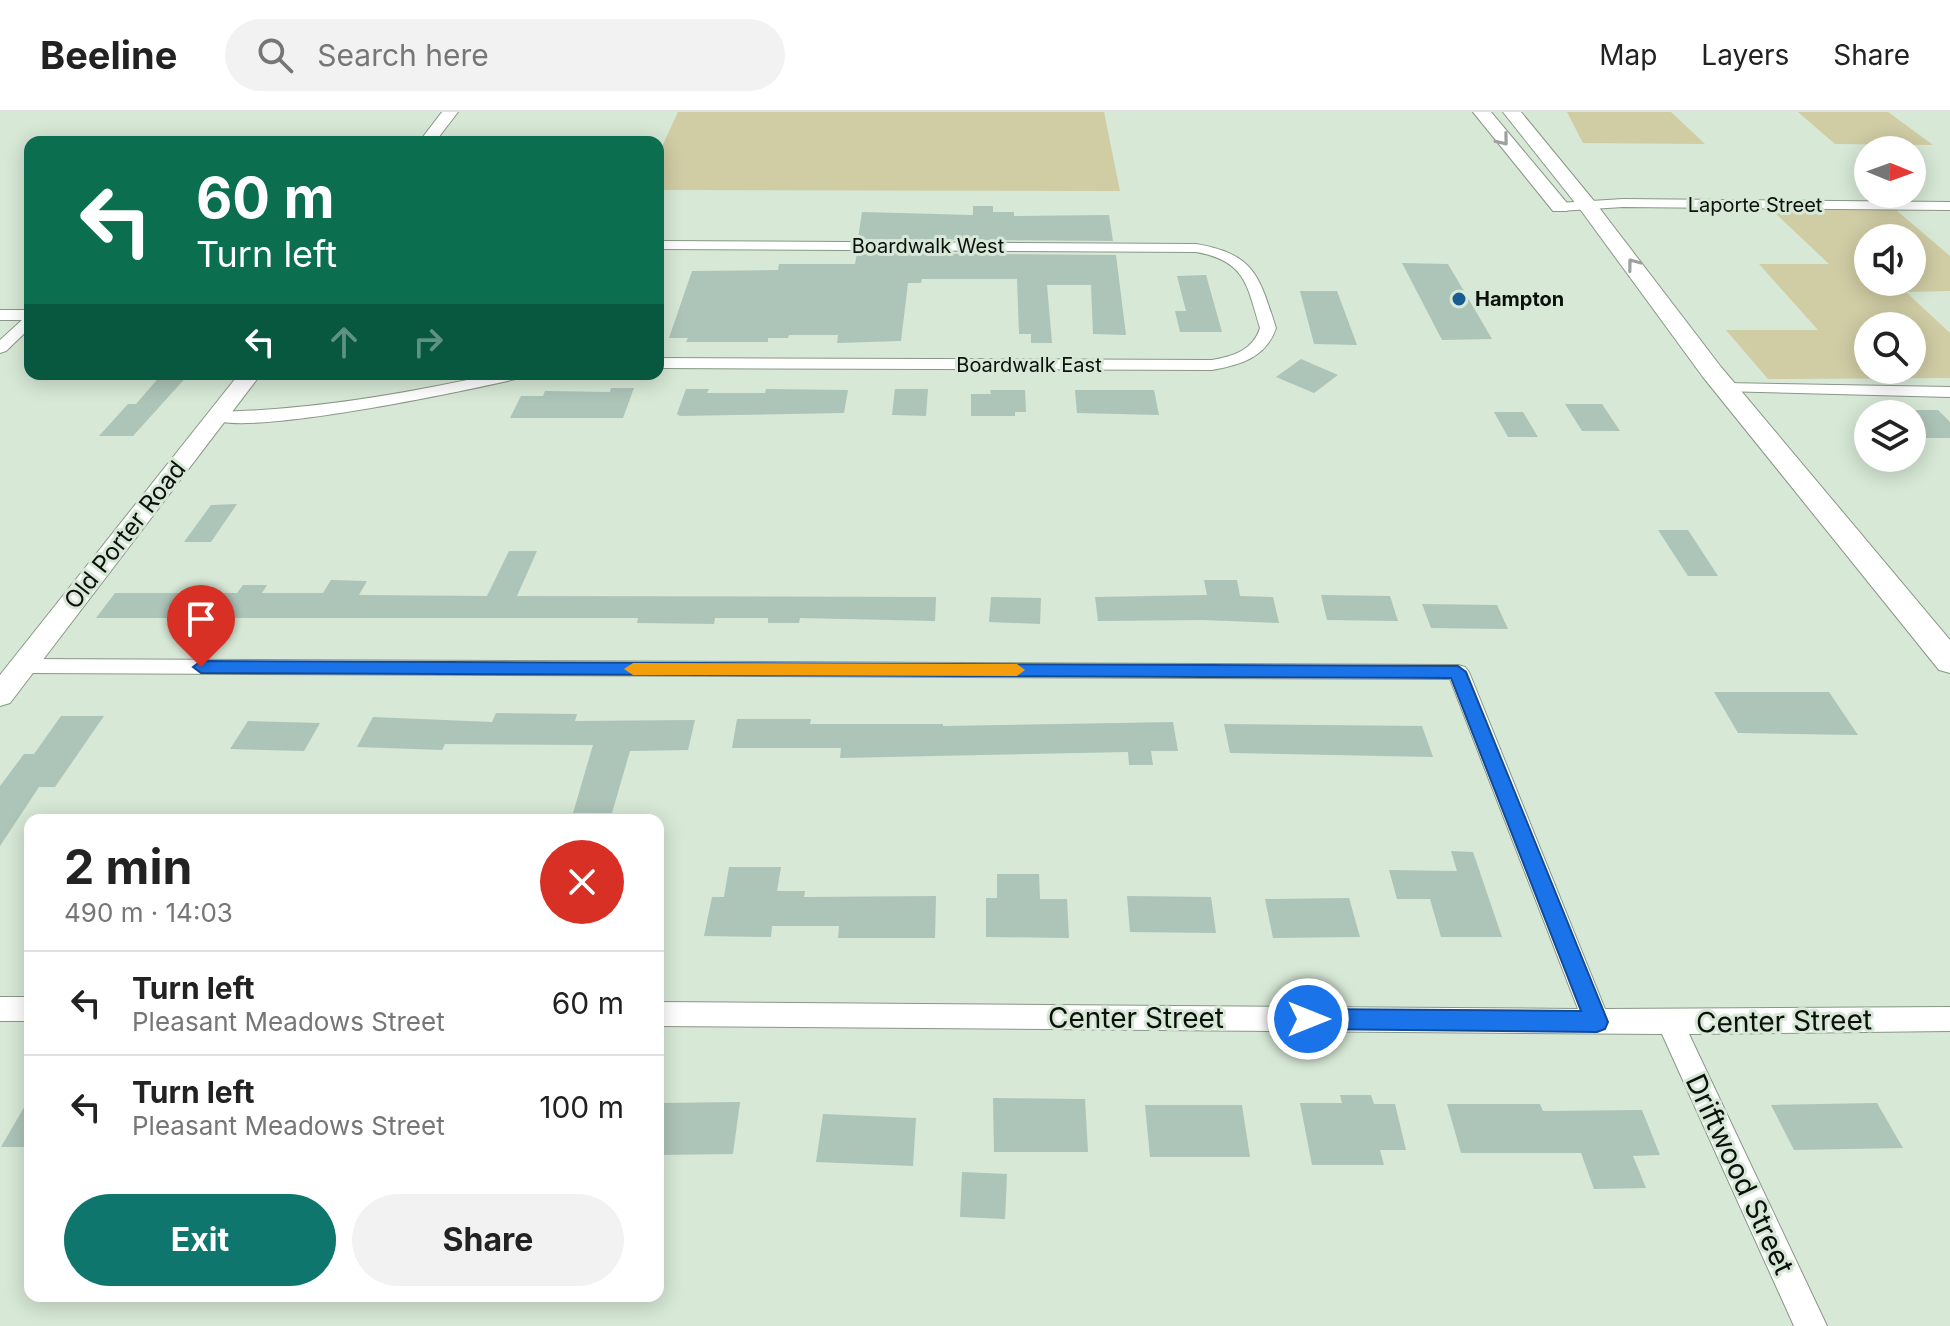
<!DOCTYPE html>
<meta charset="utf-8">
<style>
body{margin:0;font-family:Inter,sans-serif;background:#f2f2f2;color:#222;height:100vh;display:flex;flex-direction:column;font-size:30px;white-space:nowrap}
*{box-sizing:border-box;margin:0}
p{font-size:26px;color:#767676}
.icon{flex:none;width:44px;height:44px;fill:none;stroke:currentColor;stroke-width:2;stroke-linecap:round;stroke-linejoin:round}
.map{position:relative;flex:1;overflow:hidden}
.drawer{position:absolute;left:24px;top:702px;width:640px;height:488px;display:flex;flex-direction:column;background:#fff;border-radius:16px;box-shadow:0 4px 20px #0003}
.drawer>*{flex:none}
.guide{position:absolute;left:24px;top:24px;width:640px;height:244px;border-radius:16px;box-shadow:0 4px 20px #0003;background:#0b6e4f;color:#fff;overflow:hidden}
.needle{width:52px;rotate:91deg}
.controls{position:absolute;left:1854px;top:24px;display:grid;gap:16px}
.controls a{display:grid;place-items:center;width:72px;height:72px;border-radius:50%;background:#fff;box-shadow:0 4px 20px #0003;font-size:40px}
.pin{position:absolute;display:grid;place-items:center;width:68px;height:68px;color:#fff;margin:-82px -34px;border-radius:50% 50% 50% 0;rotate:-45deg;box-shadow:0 0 8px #0007}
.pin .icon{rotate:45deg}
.me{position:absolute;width:88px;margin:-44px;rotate:90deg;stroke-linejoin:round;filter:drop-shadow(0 0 6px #0008)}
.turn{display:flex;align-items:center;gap:28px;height:168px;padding:0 40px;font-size:36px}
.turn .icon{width:104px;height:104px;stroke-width:2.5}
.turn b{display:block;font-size:56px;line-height:68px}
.lanes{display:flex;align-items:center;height:76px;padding:0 40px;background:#0003;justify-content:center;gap:40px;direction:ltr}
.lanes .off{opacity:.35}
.round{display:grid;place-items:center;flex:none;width:84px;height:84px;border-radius:42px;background:#f2f2f2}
.overview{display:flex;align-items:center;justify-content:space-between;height:136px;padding:0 40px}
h1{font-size:48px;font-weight:700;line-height:60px}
.button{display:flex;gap:16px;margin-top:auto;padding:16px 40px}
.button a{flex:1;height:92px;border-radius:48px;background:#0f766e;color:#fff;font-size:32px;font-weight:700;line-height:92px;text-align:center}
.button a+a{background:#f2f2f2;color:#222}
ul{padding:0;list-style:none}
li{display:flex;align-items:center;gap:24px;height:104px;padding:0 40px;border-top:2px solid #e0e0e0}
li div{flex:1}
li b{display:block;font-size:30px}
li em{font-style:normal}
header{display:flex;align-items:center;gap:48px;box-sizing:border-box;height:112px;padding:0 40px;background:#fff;border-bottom:2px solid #e0e0e0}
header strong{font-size:38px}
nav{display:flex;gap:44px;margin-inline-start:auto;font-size:28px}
.search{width:560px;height:72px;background:#f2f2f2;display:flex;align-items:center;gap:20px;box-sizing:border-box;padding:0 28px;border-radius:44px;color:#767676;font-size:30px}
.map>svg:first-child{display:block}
</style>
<header>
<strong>Beeline</strong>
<div class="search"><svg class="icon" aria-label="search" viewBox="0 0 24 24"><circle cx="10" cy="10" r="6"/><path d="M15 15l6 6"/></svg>Search here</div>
<nav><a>Map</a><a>Layers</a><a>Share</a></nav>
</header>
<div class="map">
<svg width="1950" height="1214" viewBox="0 0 1950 1214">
<rect width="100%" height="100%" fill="#d7e8d6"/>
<g fill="#d0cca4" fill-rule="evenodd">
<path d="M 678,0 L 1104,0 L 1120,79 L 658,78 L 658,43 Z"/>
<path d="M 1567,0 L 1671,0 L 1705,32 L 1583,31 Z"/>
<path d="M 1798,0 L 1888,0 L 1933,33 L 1835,32 Z"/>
<path d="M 1772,98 L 1896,98 L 1950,144 L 1950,179 L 1906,180 L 1950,221 L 1950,266 L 1768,267 L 1726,218 L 1818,218 L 1759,152 L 1829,152 ZM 1868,126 L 1912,126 L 1912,170 L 1868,170 ZM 1868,214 L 1912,214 L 1912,258 L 1868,258 Z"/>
</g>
<g fill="#adc4b9">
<path d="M 973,94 L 993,94 L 993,100 L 1014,100 L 1014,104 L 1109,103 L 1113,129 L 858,127 L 862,100 L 973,103 Z"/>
<path d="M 857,141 L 1116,143 L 1126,223 L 1093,222 L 1091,173 L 1047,173 L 1052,231 L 1031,231 L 1031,222 L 1019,222 L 1017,167 L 922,167 L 921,171 L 908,171 L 901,229 L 837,231 L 838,223 L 789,223 L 788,226 L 768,226 L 768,230 L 686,230 L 688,226 L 669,226 L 692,159 L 778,158 L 779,152 L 855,152 Z"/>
<path d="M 1402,151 L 1448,152 L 1492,227 L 1442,228 Z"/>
<path d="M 1206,163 L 1222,220 L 1180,220 L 1175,199 L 1186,199 L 1177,164 Z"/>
<path d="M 1300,179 L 1337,179 L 1357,233 L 1314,232 Z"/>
<path d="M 1301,247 L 1338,263 L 1314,281 L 1276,265 Z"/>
<path d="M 162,262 L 189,262 L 133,324 L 99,324 L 128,292 L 136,292 Z"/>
<path d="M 611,276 L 634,276 L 623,306 L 510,306 L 521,284 L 543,284 L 545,279 L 610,280 Z"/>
<path d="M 686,277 L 709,277 L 707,281 L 765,281 L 766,277 L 848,278 L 844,301 L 680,304 L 677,302 Z"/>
<path d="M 895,277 L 928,277 L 926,304 L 892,303 Z"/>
<path d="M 990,278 L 1025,278 L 1026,300 L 1015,300 L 1015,304 L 971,304 L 971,282 L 991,282 Z"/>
<path d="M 1075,278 L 1154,278 L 1159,303 L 1077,301 Z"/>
<path d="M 1565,292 L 1602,292 L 1620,319 L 1582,319 Z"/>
<path d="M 1912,298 L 1938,298 L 1950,310 L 1950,326 L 1912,326 Z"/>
<path d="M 1494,300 L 1523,300 L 1538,325 L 1508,325 Z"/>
<path d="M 237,392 L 211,430 L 184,430 L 211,393 Z"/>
<path d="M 1658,418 L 1688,418 L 1718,464 L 1688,464 Z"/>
<path d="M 509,439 L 537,439 L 517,484 L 936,485 L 935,509 L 800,506 L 799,511 L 768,511 L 768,506 L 715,506 L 714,512 L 637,511 L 638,506 L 96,506 L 115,481 L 237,481 L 243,473 L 267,473 L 262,481 L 323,481 L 331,468 L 367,469 L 359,483 L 487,484 Z"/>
<path d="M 1204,468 L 1237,468 L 1240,484 L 1273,485 L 1279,511 L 1203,508 L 1098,509 L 1095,485 L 1207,483 Z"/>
<path d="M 1321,483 L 1390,484 L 1398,509 L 1327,508 Z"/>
<path d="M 991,485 L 1041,486 L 1040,512 L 989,510 Z"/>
<path d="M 1422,492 L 1497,493 L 1508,517 L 1431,516 Z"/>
<path d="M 1714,580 L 1829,580 L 1858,623 L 1738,621 Z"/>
<path d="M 496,601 L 577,602 L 575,609 L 695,608 L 688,638 L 630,639 L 612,701 L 573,701 L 593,633 L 445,632 L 442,638 L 357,635 L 373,605 L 492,610 Z"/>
<path d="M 61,604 L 104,604 L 55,675 L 39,675 L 0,734 L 0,674 L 24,642 L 34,642 Z"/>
<path d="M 737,607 L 811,607 L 810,612 L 943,612 L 943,614 L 1173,610 L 1178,639 L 1151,639 L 1153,653 L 1129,653 L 1128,640 L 840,646 L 841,636 L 732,636 Z"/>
<path d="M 248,609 L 320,611 L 304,639 L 230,637 Z"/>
<path d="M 1224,612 L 1422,614 L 1433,645 L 1230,641 Z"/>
<path d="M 1451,739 L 1473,740 L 1502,825 L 1441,825 L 1430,787 L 1397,787 L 1389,758 L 1457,759 Z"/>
<path d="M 729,755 L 781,755 L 777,779 L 805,779 L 804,785 L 936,784 L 935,826 L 838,826 L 839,814 L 772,814 L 771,825 L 704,824 L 712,785 L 724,785 Z"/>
<path d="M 997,762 L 1039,762 L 1040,787 L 1067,787 L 1069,826 L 986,825 L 986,786 L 997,786 Z"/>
<path d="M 1127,784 L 1211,785 L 1216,821 L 1130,820 Z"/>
<path d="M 1349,786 L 1360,825 L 1273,826 L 1265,787 Z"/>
<path d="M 1340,983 L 1371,983 L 1374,992 L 1395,992 L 1406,1038 L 1380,1038 L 1384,1053 L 1312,1053 L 1300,991 L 1342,991 Z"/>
<path d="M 30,985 L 30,1035 L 1,1035 Z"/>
<path d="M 993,986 L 1085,987 L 1088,1040 L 994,1040 Z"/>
<path d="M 740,990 L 733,1042 L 658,1043 L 658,991 Z"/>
<path d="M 1877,991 L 1903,1036 L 1794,1038 L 1771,993 Z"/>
<path d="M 1447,992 L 1540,992 L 1543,999 L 1642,998 L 1660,1043 L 1633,1044 L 1646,1076 L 1594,1077 L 1581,1041 L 1461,1041 Z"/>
<path d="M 1145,993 L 1242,993 L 1250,1045 L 1150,1045 Z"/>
<path d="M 823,1002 L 916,1006 L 913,1054 L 816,1050 Z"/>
<path d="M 962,1060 L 1007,1062 L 1005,1107 L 960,1105 Z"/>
</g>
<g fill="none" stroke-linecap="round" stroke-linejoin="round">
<g stroke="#889787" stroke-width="2">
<g id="street">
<path d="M 1623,87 L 1950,90 L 1950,98 L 1623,95 L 1559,99 L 1552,95 L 1559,91 Z"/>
<path d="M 658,129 L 1196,132 C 1255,142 1259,164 1276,216 C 1266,246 1240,253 1212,258 L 658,256 L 658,246 L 1212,248 C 1234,244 1253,238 1260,216 C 1247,173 1246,149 1196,140 L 658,137 Z"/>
<path d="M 0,198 L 30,198 L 30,216 L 6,239 L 0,241 L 0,228 L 22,208 L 0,208 Z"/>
<path d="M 496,262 L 526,262 L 524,265 C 480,276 233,329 208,305 L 216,300 C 311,298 403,282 496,262 Z"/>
<path d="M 1725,271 L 1950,275 L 1950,285 L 1719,279 L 1719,273 Z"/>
<path d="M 23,547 L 1458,553 L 1465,555 L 1469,560 L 1605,897 L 1950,895 L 1950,919 L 1689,922 L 1827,1214 L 1794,1214 L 1662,922 L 658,914 L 658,890 L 1578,897 L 1450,567 L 23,561 L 16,559 L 12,554 L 16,549 Z"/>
<rect x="0" y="885" width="30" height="24"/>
</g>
</g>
<g stroke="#889787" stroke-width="2">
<g id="secondary">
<path d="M 442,0 L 458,0 L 435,30 L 419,30 Z"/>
<path d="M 239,262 L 261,262 L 10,591 L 0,594 L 0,563 Z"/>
</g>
</g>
<g stroke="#889787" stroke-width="2">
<g id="primary">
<path d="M 1473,0 L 1491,0 L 1567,91 L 1570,95 L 1567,99 L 1553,99 Z"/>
<path d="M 1503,0 L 1521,0 L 1594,89 L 1721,255 L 1950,528 L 1950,561 L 1939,558 L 1703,265 L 1580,97 Z"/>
</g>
</g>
<use href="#street" fill="#fff" fill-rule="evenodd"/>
<use href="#secondary" fill="#fff" fill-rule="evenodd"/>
<use href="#primary" fill="#fff" fill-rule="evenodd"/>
</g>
<defs><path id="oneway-chevron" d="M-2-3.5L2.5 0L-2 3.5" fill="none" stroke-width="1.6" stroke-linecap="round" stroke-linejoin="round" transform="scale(2)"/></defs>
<g stroke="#9ea09d">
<use href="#oneway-chevron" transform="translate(1503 28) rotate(51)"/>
<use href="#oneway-chevron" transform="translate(1633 152) rotate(-127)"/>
</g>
<path fill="#1a73e8" stroke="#114b97" stroke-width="2" d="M 201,549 L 1458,554 L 1466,560 L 1608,910 L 1605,917 L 1597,920 L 1308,917 L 1300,914 L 1297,907 L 1300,900 L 1308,897 L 1581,899 L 1451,566 L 201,561 L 193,555 Z"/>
<path fill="#f59e0b" d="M 633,551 L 1017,552 L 1025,558 L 1017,564 L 633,563 L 624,557 Z"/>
<circle fill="#185c91" stroke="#d7e8d6" stroke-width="3" cx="1459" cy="187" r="8"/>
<g text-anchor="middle" stroke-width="6" stroke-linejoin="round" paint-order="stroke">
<g font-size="20" fill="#0c110b" stroke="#d7e8d6">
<text x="1755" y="100">Laporte Street</text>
<text x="928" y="141">Boardwalk West</text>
<text x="1029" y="260">Boardwalk East</text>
</g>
<g font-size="20" font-weight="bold" fill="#0c110b" stroke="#d7e8d6" text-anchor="start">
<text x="1475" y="194">Hampton</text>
</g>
<g font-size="24" fill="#0c110b" stroke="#d7e8d6">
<text transform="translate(125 423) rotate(-52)" y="8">Old Porter Road</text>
</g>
<g font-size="28" fill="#0c110b" stroke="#d7e8d6">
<text x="1136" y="916">Center Street</text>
<text transform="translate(1784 909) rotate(-1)" y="10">Center Street</text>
<text transform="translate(1740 1062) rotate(65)" y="10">Driftwood Street</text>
</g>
</g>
</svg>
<div class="controls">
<a><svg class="needle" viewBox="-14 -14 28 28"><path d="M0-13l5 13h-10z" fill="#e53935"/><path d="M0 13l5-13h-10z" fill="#767676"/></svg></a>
<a><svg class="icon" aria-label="sound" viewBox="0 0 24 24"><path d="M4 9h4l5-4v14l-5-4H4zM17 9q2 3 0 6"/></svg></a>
<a><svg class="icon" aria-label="search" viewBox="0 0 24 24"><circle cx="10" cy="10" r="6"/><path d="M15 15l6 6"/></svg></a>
<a><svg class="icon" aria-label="layers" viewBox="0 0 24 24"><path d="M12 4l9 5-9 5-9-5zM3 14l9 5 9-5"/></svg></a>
</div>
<div class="pin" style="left:201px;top:555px;background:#d93025"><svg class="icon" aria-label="arrive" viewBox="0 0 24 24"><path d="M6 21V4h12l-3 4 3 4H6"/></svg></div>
<svg class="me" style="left:1308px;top:907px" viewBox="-20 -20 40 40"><circle r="17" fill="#1a73e8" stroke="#fff" stroke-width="3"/><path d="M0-11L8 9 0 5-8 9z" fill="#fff"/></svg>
<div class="guide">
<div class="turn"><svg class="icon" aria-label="left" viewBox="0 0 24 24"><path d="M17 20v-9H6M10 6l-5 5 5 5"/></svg><div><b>60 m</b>Turn left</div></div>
<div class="lanes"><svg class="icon" aria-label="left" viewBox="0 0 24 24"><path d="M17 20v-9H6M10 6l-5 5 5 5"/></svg><svg class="icon off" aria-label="ahead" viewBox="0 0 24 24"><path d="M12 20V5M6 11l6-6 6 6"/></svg><svg class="icon off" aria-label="right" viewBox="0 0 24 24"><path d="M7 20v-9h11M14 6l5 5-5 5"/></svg></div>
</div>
<section class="drawer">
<div class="overview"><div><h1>2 min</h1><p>490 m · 14:03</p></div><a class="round" style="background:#d93025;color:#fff"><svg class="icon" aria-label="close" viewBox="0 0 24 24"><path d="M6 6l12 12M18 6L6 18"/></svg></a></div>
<ul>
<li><svg class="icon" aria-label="left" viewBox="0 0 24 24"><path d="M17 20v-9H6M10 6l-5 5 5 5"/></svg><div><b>Turn left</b><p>Pleasant Meadows Street</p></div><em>60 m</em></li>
<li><svg class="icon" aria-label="left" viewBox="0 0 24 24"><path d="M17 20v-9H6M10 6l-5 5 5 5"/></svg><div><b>Turn left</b><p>Pleasant Meadows Street</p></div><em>100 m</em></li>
</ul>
<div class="button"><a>Exit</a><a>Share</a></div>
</section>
</div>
